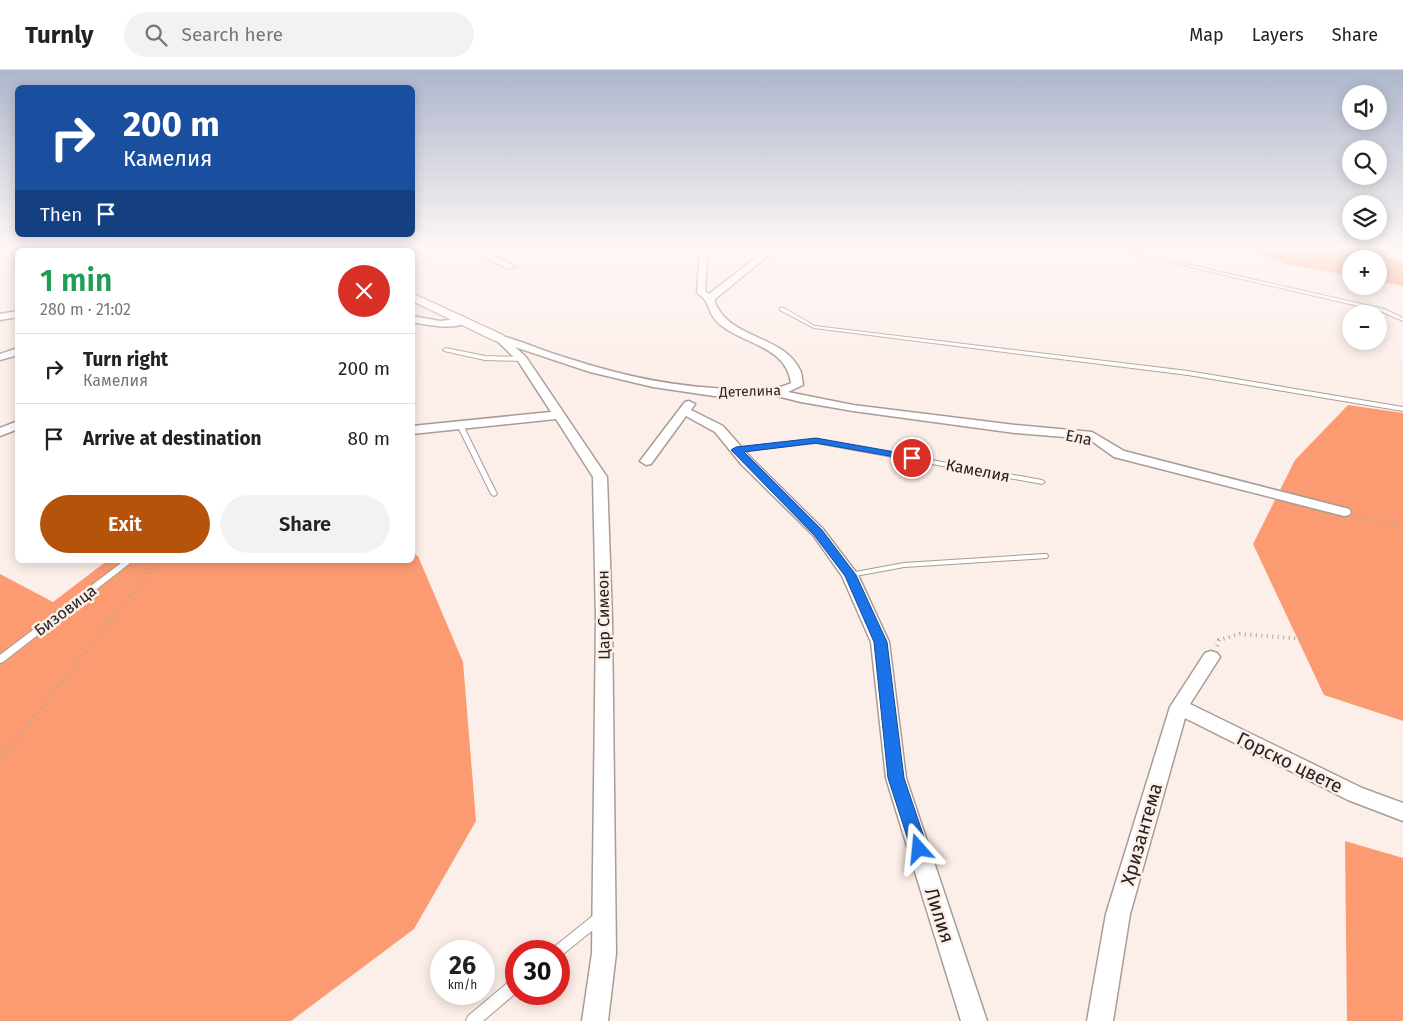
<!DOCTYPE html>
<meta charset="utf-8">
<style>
body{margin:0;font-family:"Fira Sans",sans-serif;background:#f2f2f2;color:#222;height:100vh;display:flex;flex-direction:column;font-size:19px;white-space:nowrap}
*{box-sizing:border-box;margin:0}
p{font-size:16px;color:#767676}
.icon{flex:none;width:28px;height:28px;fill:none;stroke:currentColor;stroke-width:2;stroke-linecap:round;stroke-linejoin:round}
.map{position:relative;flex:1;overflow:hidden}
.side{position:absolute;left:15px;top:178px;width:400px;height:315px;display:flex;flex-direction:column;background:#fff;border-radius:8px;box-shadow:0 2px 12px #0003}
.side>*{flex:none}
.banner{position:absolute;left:15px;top:15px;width:400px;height:152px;border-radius:8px;box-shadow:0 2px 12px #0003;background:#1a4fa0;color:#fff;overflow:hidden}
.fabs{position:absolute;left:1342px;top:15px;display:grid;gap:10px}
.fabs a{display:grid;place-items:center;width:45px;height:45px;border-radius:50%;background:#fff;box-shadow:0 2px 12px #0003;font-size:25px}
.speed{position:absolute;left:430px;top:870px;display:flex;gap:10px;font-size:25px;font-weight:700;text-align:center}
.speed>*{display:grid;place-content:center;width:65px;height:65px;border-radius:50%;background:#fff;box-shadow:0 2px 12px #0003;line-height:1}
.speed small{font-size:12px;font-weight:400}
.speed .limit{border:8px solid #d22;background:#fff;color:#111}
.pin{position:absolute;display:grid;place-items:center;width:42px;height:42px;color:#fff;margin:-21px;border:2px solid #fff;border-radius:50%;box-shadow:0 1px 5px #0007}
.me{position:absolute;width:55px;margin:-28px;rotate:342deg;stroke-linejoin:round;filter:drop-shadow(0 0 4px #0008)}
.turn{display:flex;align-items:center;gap:18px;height:105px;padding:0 25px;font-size:22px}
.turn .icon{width:65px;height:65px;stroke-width:2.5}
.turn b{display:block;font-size:35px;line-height:42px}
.then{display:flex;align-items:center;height:48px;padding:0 25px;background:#0003;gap:10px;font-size:19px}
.round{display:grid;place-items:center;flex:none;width:52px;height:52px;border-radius:26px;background:#f2f2f2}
.headline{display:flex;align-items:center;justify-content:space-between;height:85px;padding:0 25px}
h1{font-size:30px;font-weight:600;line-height:38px;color:#1e9e55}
.action{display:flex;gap:10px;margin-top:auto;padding:10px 25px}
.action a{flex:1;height:58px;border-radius:30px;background:#b45309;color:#fff;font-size:20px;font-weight:600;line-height:58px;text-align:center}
.action a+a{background:#f2f2f2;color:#222}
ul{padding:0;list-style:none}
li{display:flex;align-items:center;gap:15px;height:70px;padding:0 25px;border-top:1px solid #e0e0e0}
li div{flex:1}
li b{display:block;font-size:19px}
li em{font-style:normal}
header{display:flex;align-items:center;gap:30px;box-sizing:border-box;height:70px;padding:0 25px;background:#fff;border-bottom:1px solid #e0e0e0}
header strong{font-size:24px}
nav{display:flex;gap:28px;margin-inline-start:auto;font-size:18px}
.search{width:350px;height:45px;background:#f2f2f2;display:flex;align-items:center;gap:12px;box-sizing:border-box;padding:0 18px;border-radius:28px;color:#767676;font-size:19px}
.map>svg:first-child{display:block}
</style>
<header>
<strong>Turnly</strong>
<div class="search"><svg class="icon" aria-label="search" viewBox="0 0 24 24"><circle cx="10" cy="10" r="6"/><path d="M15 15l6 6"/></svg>Search here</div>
<nav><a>Map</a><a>Layers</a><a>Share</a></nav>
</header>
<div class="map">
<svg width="1403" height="951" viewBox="0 0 1403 951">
<rect width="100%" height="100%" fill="#fceee9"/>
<g fill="#fc9b72">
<path d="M 1244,179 L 1366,179 L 1381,183 L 1403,193 L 1403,216 L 1379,211 L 1379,189 L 1351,189 L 1351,206 L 1290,195 Z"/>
<path d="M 1348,335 L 1403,343 L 1403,651 L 1324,625 L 1253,474 L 1295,390 Z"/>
<path d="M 413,483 L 418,486 L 463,592 L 476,751 L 414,859 L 291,951 L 0,951 L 0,504 L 53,532 L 108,490 L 412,490 Z"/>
<path d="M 1345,771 L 1403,788 L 1403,951 L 1347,951 Z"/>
</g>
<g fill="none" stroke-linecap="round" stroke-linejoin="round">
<g stroke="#a99c96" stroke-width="2">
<g id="service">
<path d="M 1113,179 L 1119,179 L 1384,239 L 1403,248 L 1403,251 L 1380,241 Z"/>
<path d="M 780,238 L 784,238 L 815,256 L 1188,301 L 1403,337 L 1403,341 L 1188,305 L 814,258 L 780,240 Z"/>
<path d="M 446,278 L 485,286 L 522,287 L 525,289 L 522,291 L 485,290 L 444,281 L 443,280 Z"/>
<path d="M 461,355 L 464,357 L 497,424 L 496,425 L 494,426 L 491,424 L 458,357 Z"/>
<path d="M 816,369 L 1042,410 L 1045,412 L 1042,414 L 816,373 L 736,382 L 733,380 L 736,378 Z"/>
<path d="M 1044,484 L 1047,484 L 1048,486 L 1047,488 L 904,497 L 850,507 L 846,505 L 850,503 L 904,493 Z"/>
<path d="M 125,490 L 134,490 L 3,592 L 0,593 L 0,585 Z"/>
<path d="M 599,842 L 603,844 L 605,848 L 603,852 L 562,885 L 559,887 L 559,881 L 552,881 L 554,877 L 595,844 Z"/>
<path d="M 516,909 L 516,923 L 483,951 L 466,951 L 468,946 L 511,910 Z"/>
</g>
</g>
<g stroke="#a99c96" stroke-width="3">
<g id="minor">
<path d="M 476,179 L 484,179 L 515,197 L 508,199 L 483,186 Z"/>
<path d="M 700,179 L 708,179 L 705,221 L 709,224 L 767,179 L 776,179 L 714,230 C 728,270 783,264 800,300 C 802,304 802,310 803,315 L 788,322 L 853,335 L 1015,355 L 1092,362 L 1124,381 L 1349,439 L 1351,442 L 1349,445 L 1344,446 L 1114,387 L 1089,369 L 1015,363 L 853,341 L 801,332 L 773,325 L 714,326 L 653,317 L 590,302 L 515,277 L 526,287 L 607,407 L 612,549 L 616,883 L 608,951 L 582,951 L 592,883 L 596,549 L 593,407 L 556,349 L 412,364 L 412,356 L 551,342 L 518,291 L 494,268 L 499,265 C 521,271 544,281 567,288 C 622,306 677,318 735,319 C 753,320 774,321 791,313 C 786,277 747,275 722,256 C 709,246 712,241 705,230 C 703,227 699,225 697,222 Z"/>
<path d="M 18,241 L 18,247 L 0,250 L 0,244 Z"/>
<path d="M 412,246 L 440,251 L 464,248 L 469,251 C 456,261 428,255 412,252 Z"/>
<path d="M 18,278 L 18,285 L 0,290 L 0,284 Z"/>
<path d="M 689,331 L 695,334 L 691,340 L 723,356 L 751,388 L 823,459 L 858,505 L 889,572 L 906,708 L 987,951 L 961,951 L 886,708 L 871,572 L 842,506 L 813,465 L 741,394 L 715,362 L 686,346 L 651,394 L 646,395 L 640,391 L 685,332 Z"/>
<path d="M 18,351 L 18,359 L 0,366 L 0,358 Z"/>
<path d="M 1211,581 L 1217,583 L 1220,587 L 1190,634 L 1362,718 L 1403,733 L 1403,751 L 1348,730 L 1185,648 L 1130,844 L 1113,951 L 1087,951 L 1106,844 L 1170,637 L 1205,583 Z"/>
</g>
</g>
<g stroke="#a99c96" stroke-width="2">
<g id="tertiary">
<rect x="298" y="179" width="10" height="1"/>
<path d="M 412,223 L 503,265 L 505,268 L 499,272 L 495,271 L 412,231 Z"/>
</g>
</g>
<g stroke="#b1a6a2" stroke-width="3" stroke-dasharray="1 4" stroke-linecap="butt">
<path d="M 1358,446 L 1403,459"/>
<path d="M 129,527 L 159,490"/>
</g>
<g stroke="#b1a6a2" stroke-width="4" stroke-dasharray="1 4.5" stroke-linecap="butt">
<path d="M 1217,576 L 1219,570 L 1240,564 L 1306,569"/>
<path d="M 0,690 L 130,526"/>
</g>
<use href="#service" fill="#fff" fill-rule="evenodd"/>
<use href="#minor" fill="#fff" fill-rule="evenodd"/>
<use href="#tertiary" fill="#fff" fill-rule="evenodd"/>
</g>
<linearGradient id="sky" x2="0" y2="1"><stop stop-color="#adb6cc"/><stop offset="0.57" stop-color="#fef7f5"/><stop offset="1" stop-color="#fef7f5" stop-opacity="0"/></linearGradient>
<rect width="1403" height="312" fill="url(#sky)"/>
<path fill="#1a73e8" stroke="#114b97" d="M 816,368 L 912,385 L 916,388 L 912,390 L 816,373 L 744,382 L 822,460 L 856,505 L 887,572 L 904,708 L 928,779 L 925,784 L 919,787 L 913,784 L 911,779 L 888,708 L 874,572 L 845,506 L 814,465 L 731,380 L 736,377 Z"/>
<g text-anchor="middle" stroke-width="5" stroke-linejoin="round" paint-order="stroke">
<g font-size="14" fill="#282321" stroke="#fceee9">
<text transform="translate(750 321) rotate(-2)" y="5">Детелина</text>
</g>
<g font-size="16" fill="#282321" stroke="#fceee9">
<text transform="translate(1079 367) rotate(11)" y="6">Ела</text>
<text transform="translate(978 400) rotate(11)" y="6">Камелия</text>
<text transform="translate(65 540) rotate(-37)" y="6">Бизовица</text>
<text transform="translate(603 545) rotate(-91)" y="6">Цар Симеон</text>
</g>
<g font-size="19" fill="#282321" stroke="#fceee9">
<text transform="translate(1290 692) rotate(26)" y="7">Горско цвете</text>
<text transform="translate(1141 764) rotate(-74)" y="7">Хризантема</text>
<text transform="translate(940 845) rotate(72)" y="7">Лилия</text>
</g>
</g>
</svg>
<div class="fabs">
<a><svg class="icon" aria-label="sound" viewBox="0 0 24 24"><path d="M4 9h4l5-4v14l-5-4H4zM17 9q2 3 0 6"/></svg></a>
<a><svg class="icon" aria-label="search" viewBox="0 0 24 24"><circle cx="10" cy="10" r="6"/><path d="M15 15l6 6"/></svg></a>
<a><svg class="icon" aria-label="layers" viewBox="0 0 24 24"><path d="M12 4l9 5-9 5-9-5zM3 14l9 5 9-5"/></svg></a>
<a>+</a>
<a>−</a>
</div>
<div class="speed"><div>26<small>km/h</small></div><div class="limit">30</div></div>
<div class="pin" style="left:912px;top:388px;background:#d93025"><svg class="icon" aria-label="arrive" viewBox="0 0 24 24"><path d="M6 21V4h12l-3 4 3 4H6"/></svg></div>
<svg class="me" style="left:919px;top:779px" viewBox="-20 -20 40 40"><path d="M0-17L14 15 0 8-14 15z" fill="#1a73e8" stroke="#fff" stroke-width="4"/></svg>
<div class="banner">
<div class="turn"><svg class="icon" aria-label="right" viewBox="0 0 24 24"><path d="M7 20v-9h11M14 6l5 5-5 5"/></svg><div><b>200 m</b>Камелия</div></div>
<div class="then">Then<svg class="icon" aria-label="arrive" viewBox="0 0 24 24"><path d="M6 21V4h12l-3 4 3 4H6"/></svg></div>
</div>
<section class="side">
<div class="headline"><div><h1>1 min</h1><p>280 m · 21:02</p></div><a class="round" style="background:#d93025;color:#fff"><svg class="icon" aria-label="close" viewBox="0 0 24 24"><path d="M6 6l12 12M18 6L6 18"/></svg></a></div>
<ul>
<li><svg class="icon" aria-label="right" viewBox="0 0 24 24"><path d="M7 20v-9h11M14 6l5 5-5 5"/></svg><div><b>Turn right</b><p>Камелия</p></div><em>200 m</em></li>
<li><svg class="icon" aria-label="arrive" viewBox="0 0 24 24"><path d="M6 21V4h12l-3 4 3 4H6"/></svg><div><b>Arrive at destination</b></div><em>80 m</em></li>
</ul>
<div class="action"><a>Exit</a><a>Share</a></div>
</section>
</div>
